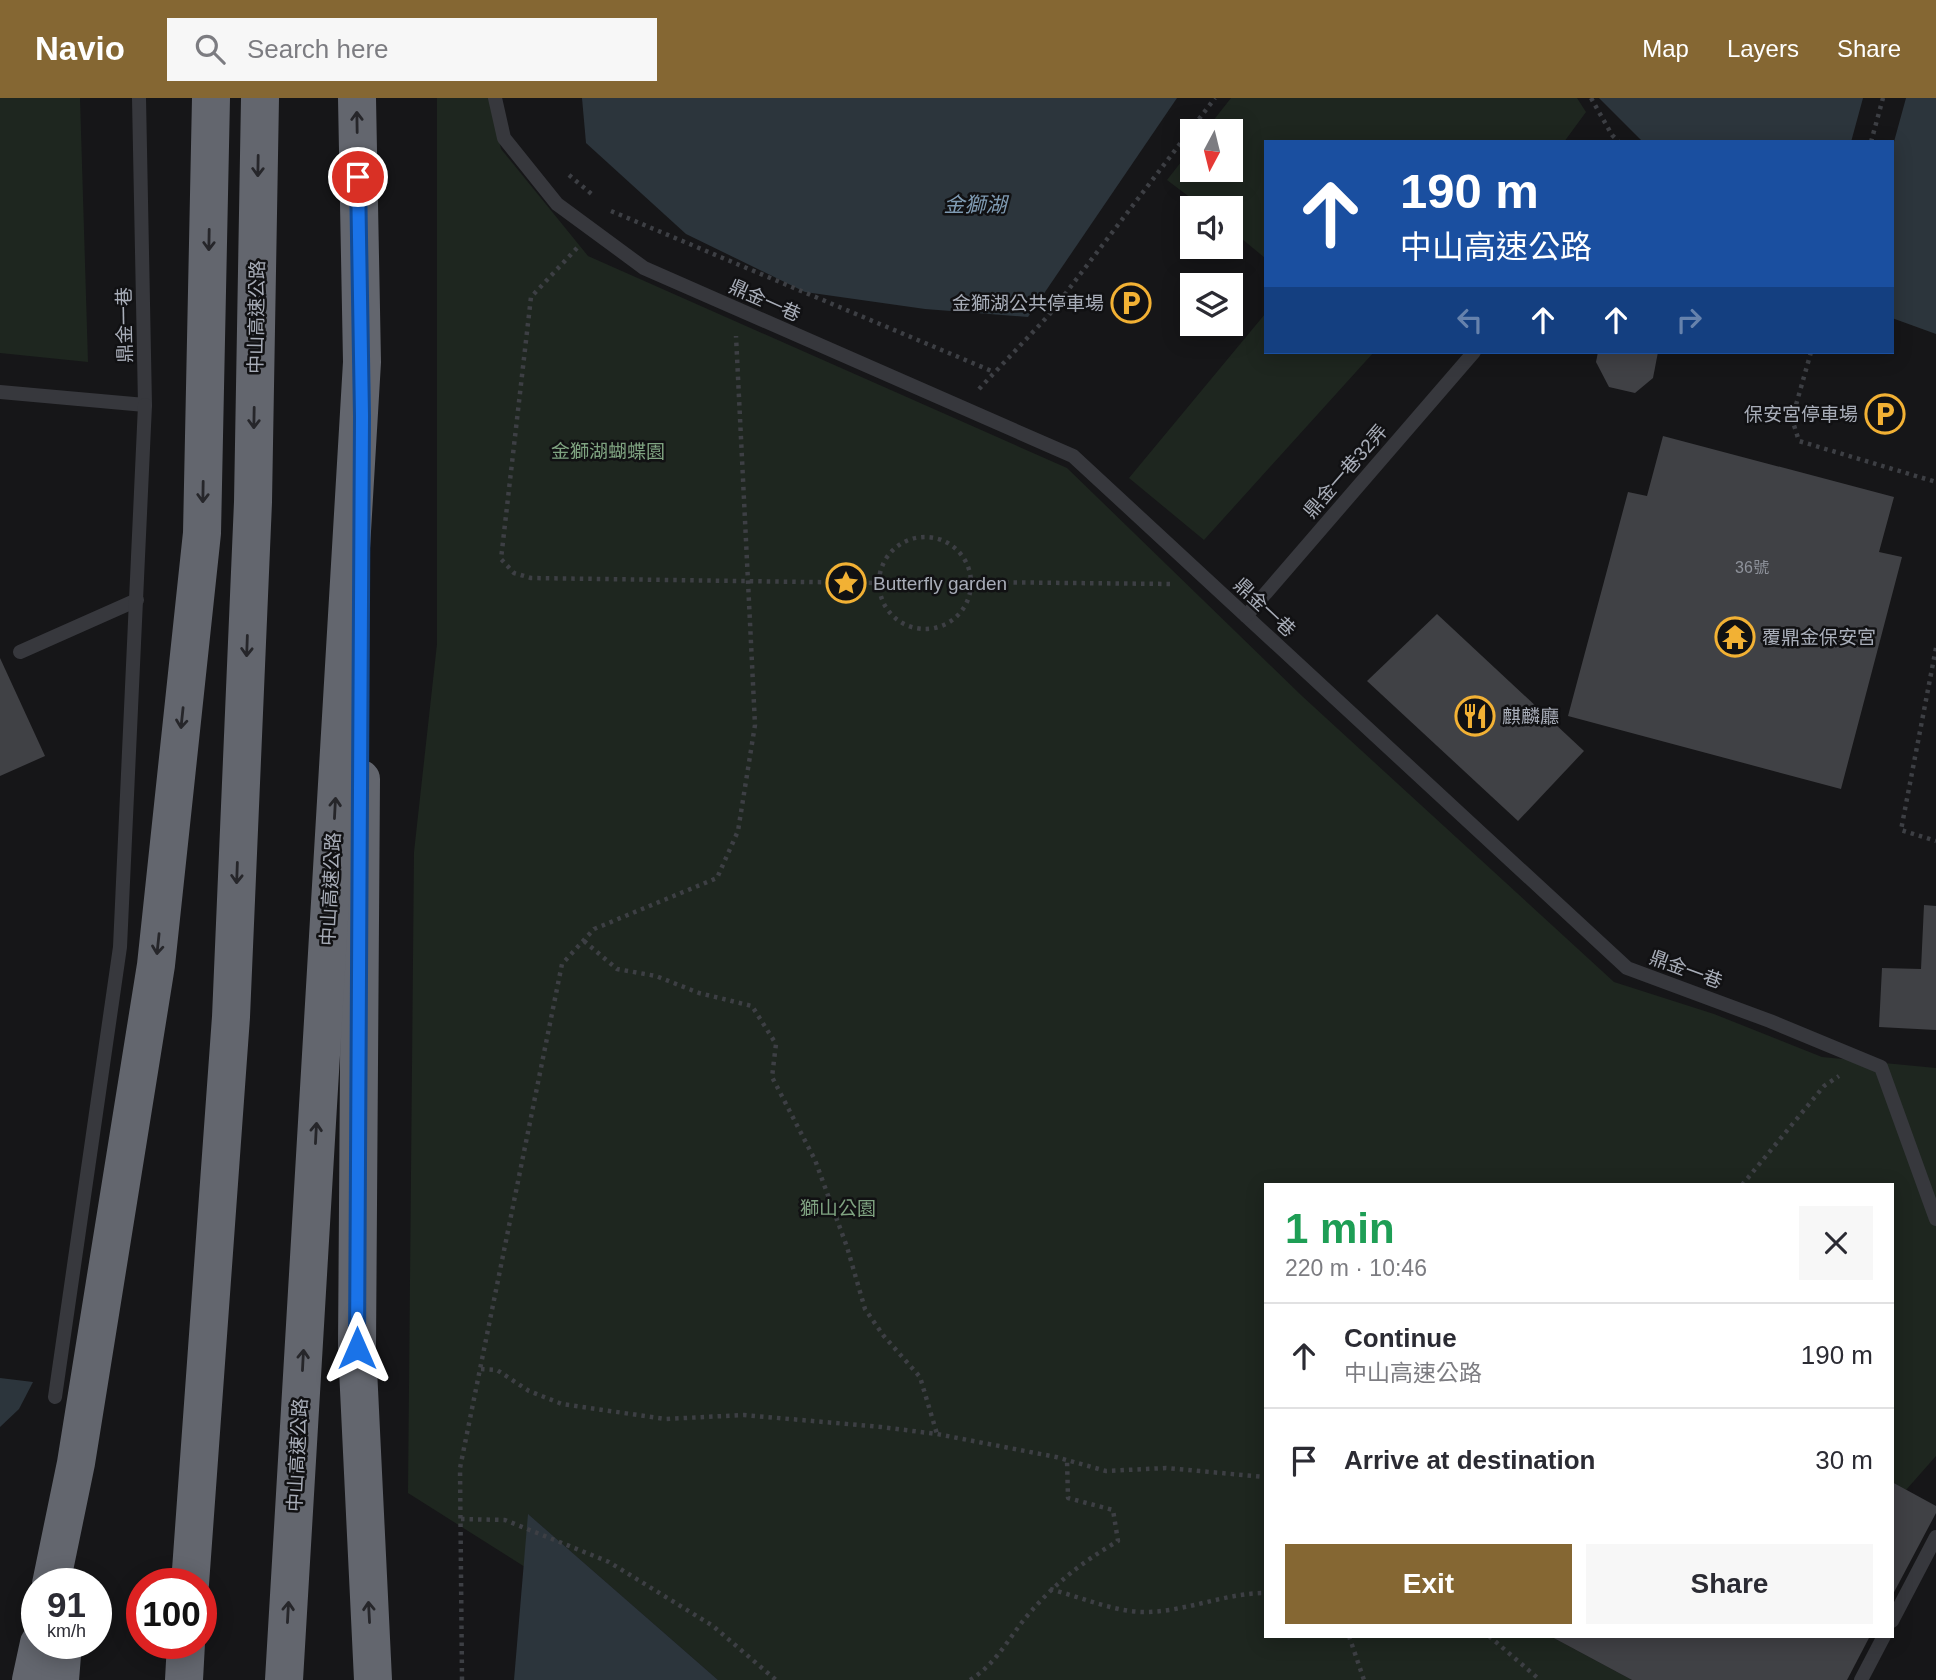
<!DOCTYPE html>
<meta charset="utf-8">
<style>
body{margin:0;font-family:Helvetica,"Noto Sans TC",sans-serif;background:#f7f7f7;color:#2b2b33;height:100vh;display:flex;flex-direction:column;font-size:26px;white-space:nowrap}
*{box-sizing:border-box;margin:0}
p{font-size:23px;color:#7c7c81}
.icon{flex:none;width:38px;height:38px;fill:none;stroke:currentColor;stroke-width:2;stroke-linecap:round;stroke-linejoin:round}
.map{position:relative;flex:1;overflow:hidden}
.panel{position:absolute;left:1264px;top:1085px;width:630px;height:455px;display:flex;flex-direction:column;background:#fff;border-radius:0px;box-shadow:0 4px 18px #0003}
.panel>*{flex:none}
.top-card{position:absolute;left:1264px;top:42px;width:630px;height:214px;border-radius:0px;box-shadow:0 4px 18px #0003;background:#1a4fa0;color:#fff;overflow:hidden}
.needle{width:46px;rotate:187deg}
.buttons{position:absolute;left:1180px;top:21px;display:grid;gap:14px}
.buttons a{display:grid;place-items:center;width:63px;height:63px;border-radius:0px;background:#fff;box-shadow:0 4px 18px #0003;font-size:35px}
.speed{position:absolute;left:21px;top:1470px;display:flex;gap:14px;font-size:35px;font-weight:700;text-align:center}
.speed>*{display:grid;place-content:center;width:91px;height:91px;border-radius:50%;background:#fff;box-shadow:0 4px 18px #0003;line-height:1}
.speed small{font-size:18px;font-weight:400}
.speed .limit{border:10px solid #d22;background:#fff;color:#111}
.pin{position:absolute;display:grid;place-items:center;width:60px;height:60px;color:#fff;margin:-30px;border:4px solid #fff;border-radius:50%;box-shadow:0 2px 7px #0007}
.me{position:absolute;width:77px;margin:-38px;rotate:0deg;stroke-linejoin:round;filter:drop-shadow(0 0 5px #0008)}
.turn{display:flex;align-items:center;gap:24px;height:147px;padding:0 21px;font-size:32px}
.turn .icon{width:91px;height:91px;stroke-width:2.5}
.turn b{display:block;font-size:49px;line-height:60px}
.lanes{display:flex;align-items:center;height:66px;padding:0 21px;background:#0003;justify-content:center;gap:35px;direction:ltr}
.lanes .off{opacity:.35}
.round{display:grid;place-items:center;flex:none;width:74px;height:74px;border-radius:0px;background:#f7f7f7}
.summary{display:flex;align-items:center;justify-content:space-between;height:119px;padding:0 21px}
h1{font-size:42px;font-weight:800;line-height:52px;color:#1e9e55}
.button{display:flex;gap:14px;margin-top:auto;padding:14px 21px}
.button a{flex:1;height:80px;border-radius:0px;background:#856733;color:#fff;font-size:28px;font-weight:800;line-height:80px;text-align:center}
.button a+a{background:#f7f7f7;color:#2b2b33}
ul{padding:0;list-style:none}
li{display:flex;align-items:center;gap:21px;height:105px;padding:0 21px;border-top:2px solid #e1e1e2}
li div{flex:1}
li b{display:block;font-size:26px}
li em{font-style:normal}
header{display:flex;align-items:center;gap:42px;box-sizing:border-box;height:98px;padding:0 35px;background:#856733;color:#fff}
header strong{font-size:33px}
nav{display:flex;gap:38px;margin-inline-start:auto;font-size:24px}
.search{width:490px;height:63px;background:#f7f7f7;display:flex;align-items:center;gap:18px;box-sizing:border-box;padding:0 24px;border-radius:0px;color:#7c7c81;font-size:26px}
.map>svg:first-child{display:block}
</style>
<header>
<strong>Navio</strong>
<div class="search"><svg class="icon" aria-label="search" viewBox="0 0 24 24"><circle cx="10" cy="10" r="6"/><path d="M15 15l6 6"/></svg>Search here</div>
<nav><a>Map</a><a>Layers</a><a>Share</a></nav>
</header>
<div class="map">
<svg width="1936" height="1582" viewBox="0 0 1936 1582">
<rect width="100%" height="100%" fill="#161618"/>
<g fill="#1e261f">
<path d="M 0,0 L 80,0 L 88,264 L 0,255 Z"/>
<path d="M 437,0 L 490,0 L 501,51 L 588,158 L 1067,370 L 1302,598 L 1614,884 L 1714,916 L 1822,959 L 1936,970 L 1936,1358 L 1906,1392 L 1892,1384 L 1892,1087 L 1265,1087 L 1265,1538 L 1550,1538 L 1632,1582 L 718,1582 L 529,1417 L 525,1469 L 408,1395 L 414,754 L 437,546 Z"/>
<path d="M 1231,0 L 1577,0 L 1586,14 L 1564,44 L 1265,44 L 1265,160 L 1230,131 L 1230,110 L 1204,110 L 1167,82 L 1192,50 L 1192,72 L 1230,72 L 1230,33 L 1205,33 Z"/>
<path d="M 1265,216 L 1265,254 L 1374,254 L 1204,442 L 1129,380 Z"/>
</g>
<g fill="#2c353c">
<path d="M 582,0 L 1177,0 L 1028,219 L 925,211 L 805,194 L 686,136 L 586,45 Z"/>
<path d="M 1599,0 L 1936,0 L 1936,236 L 1892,220 L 1892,44 L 1643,44 Z"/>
<path d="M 0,1280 L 33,1284 L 19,1311 L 0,1329 Z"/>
<path d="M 528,1416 L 718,1582 L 514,1582 Z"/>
</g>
<path fill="#161618" d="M 1863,0 L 1906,0 L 1892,51 L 1892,44 L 1851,44 Z"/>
<g fill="#404145">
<path d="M 1598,254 L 1658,254 L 1653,280 L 1635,295 L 1609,289 L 1596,264 Z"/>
<path d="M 1663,338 L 1894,399 L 1879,454 L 1902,459 L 1841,691 L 1568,618 L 1628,394 L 1647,398 Z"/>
<path d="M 1437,516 L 1584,653 L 1518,723 L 1367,583 Z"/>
<path d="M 0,560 L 45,658 L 0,678 Z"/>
<path d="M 1924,807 L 1936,808 L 1936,932 L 1879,929 L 1882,870 L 1921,871 Z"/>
<path d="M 1892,1384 L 1936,1408 L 1936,1415 L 1892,1498 Z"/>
<path d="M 1550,1538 L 1870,1538 L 1847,1582 L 1632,1582 Z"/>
</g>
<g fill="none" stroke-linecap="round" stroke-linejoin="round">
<g stroke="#3d3f44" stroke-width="4.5" stroke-dasharray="3.5 5" stroke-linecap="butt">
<path d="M 1591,0 L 1612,37 L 1619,44"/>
<path d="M 1871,44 L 1883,0"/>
<path d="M 569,77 L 594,98"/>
<path d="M 611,113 L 994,274"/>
<path d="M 577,150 L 531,199 L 501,461 L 514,475 L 531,480 L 879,485"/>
<path d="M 1811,254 L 1792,321 L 1799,343 L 1936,384"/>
<path d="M 979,291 L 1049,217 L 1215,0"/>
<circle cx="925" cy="485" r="46"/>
<path d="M 971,484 L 1173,486"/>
<path d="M 1936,550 L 1901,732 L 1936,743"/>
<path d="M 584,843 L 617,871 L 656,878 L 699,895 L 752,908 L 776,946 L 772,979 L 815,1062 L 847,1149 L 865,1211 L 883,1237 L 920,1279 L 937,1336"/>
<path d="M 1742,1087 L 1824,988 L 1839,978"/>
<path d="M 481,1271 L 497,1272 L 529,1293 L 562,1306 L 665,1321 L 744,1317 L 881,1329 L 937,1336 L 1056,1359 L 1106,1373 L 1166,1370 L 1265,1379"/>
<path d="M 461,1421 L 505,1422 L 609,1464 L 713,1528 L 776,1582"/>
<path d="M 1050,1491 C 1076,1498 1103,1509 1130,1513 C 1175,1519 1220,1495 1265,1495"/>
<path d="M 1349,1538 L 1364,1582"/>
<path d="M 1489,1538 L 1540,1582"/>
<path d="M 462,1582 L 460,1370 L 562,866 L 594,831 L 717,780 L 738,733 L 755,627 L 736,238"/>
<path d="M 970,1582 C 996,1566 1008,1541 1027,1518 C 1054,1486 1082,1464 1118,1443 L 1113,1412 L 1068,1400 L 1067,1362"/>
</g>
<g stroke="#37383d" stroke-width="14">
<path d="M 495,0 L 504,40 L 557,106 L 644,170 L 1073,358 L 1627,870 L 1770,923 L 1881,969 L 1936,1121"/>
<path d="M 0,294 L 145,307 L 139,0"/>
<path d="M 1246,518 L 1474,254"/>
<path d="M 20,554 L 137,502"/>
<path d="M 55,1299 L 120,849 L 145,307"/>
<path d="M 1892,1523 L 1936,1439"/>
<path d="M 1861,1582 L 1884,1538"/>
</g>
<g stroke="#63666e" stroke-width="38">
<path d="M 361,681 L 357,1250 L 373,1582"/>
<path d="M 51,1486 L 76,1365 L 156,867 L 202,435 L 211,0"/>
<path d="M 190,1486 L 231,919 L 253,404 L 260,0"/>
<path d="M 31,1582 L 39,1545"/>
<path d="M 60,1582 L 63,1545"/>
<path d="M 184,1582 L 186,1545"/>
<path d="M 284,1582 L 362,264 L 357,0"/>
</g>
</g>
<defs><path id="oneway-shaft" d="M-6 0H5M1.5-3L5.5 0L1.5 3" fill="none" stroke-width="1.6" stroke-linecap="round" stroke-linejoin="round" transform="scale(1.75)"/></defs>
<g stroke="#26262a">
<use href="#oneway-shaft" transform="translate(357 24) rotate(-91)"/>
<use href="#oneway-shaft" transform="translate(258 68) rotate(91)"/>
<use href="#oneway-shaft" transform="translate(209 142) rotate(91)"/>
<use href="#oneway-shaft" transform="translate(254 320) rotate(91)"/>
<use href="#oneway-shaft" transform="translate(203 394) rotate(91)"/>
<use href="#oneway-shaft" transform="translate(247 548) rotate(92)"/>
<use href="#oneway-shaft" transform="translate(182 620) rotate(96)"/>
<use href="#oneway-shaft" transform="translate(335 710) rotate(-87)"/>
<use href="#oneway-shaft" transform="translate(237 775) rotate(92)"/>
<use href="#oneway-shaft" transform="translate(158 846) rotate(96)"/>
<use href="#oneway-shaft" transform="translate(316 1035) rotate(-87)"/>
<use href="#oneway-shaft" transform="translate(303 1262) rotate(-87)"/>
<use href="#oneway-shaft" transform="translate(288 1514) rotate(-87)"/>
<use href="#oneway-shaft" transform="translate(369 1514) rotate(-93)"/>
</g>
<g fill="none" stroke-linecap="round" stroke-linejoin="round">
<g stroke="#114b97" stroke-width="18">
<path id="route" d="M 357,1250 L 362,318 L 358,79"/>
</g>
<use href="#route" stroke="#1a73e8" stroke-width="12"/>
</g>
<defs>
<g id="parking-ring" transform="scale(2.0125)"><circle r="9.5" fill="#111113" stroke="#f2b134" stroke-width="1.5"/><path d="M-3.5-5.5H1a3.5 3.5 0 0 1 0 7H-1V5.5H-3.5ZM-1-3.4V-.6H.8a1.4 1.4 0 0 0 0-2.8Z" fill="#f2b134"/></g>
<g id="sight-ring" transform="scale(2.0125)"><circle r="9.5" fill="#111113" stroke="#f2b134" stroke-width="1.5"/><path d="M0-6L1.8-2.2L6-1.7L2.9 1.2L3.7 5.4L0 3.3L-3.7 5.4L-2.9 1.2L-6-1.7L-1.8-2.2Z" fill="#f2b134"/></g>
<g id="temple-ring" transform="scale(2.0125)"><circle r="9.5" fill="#111113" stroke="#f2b134" stroke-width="1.5"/><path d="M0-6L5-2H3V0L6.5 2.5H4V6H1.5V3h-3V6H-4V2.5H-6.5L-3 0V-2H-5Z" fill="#f2b134"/></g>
<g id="restaurant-ring" transform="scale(2.0125)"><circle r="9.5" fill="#111113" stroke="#f2b134" stroke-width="1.5"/><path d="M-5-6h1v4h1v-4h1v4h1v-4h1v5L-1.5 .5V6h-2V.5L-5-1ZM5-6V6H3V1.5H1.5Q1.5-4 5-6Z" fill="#f2b134"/></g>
</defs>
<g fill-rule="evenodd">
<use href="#parking-ring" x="1131" y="205"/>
<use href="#parking-ring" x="1885" y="316"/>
<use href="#sight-ring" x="846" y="485"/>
<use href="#temple-ring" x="1735" y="539"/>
<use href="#restaurant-ring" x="1475" y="618"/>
</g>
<g text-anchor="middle" stroke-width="5" stroke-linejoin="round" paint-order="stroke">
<g font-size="16" fill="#8e929b">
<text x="1752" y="475">36號</text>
</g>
<g font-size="19" fill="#a8adb8" stroke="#111113">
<text transform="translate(765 202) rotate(24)" y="7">鼎金一巷</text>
<text transform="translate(256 219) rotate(-89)" y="7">中山高速公路</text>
<text transform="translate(124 227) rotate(-91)" y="7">鼎金一巷</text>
<text transform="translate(1345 373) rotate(-49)" y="7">鼎金一巷32弄</text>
<text transform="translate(1265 509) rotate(43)" y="7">鼎金一巷</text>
<text transform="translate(330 791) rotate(-87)" y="7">中山高速公路</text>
<text transform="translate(1686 871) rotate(20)" y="7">鼎金一巷</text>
<text transform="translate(297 1357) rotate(-87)" y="7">中山高速公路</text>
</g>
<g font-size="19" fill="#a8adb8" stroke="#111113" text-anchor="start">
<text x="1104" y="212" text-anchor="end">金獅湖公共停車場</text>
<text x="1858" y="323" text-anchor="end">保安宮停車場</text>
<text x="873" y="492">Butterfly garden</text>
<text x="1762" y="546">覆鼎金保安宮</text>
<text x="1502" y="625">麒麟廳</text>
</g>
<g font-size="19" fill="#7fa381" stroke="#111113">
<text x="608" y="360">金獅湖蝴蝶園</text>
<text x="838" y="1117">獅山公園</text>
</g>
<g font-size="21" font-style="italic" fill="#7f9bb3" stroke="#111113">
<text x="975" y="114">金獅湖</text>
</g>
</g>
</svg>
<div class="buttons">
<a><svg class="needle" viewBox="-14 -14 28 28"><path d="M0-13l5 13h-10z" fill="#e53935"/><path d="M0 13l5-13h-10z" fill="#7c7c81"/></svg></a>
<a><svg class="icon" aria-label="sound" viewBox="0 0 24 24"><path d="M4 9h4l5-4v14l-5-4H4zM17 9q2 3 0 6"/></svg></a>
<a><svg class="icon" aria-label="layers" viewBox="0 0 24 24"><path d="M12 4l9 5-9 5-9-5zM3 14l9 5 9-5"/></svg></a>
</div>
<div class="speed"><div>91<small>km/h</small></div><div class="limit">100</div></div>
<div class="pin" style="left:358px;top:79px;background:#d93025"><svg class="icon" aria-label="arrive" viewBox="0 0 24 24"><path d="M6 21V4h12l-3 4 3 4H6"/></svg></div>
<svg class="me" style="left:357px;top:1250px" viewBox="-20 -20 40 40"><path d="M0-17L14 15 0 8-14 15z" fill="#1a73e8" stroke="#fff" stroke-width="4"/></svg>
<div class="top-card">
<div class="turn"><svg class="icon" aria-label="ahead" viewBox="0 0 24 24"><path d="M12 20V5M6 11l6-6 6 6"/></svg><div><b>190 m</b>中山高速公路</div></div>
<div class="lanes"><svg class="icon off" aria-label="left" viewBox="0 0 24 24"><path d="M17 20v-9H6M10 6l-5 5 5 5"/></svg><svg class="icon" aria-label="ahead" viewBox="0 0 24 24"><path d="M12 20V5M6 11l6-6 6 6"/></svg><svg class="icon" aria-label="ahead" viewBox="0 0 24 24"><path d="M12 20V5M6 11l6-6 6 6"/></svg><svg class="icon off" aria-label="right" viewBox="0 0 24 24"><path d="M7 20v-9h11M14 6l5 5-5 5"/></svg></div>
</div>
<section class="panel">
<div class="summary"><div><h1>1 min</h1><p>220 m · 10:46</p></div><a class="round"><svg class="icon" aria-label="close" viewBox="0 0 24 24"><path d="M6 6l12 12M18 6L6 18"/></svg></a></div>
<ul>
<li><svg class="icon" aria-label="ahead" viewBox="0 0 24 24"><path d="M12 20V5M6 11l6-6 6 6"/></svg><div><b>Continue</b><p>中山高速公路</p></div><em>190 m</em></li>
<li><svg class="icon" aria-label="arrive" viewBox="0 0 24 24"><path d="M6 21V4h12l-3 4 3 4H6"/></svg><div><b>Arrive at destination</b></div><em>30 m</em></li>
</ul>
<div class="button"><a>Exit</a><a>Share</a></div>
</section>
</div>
